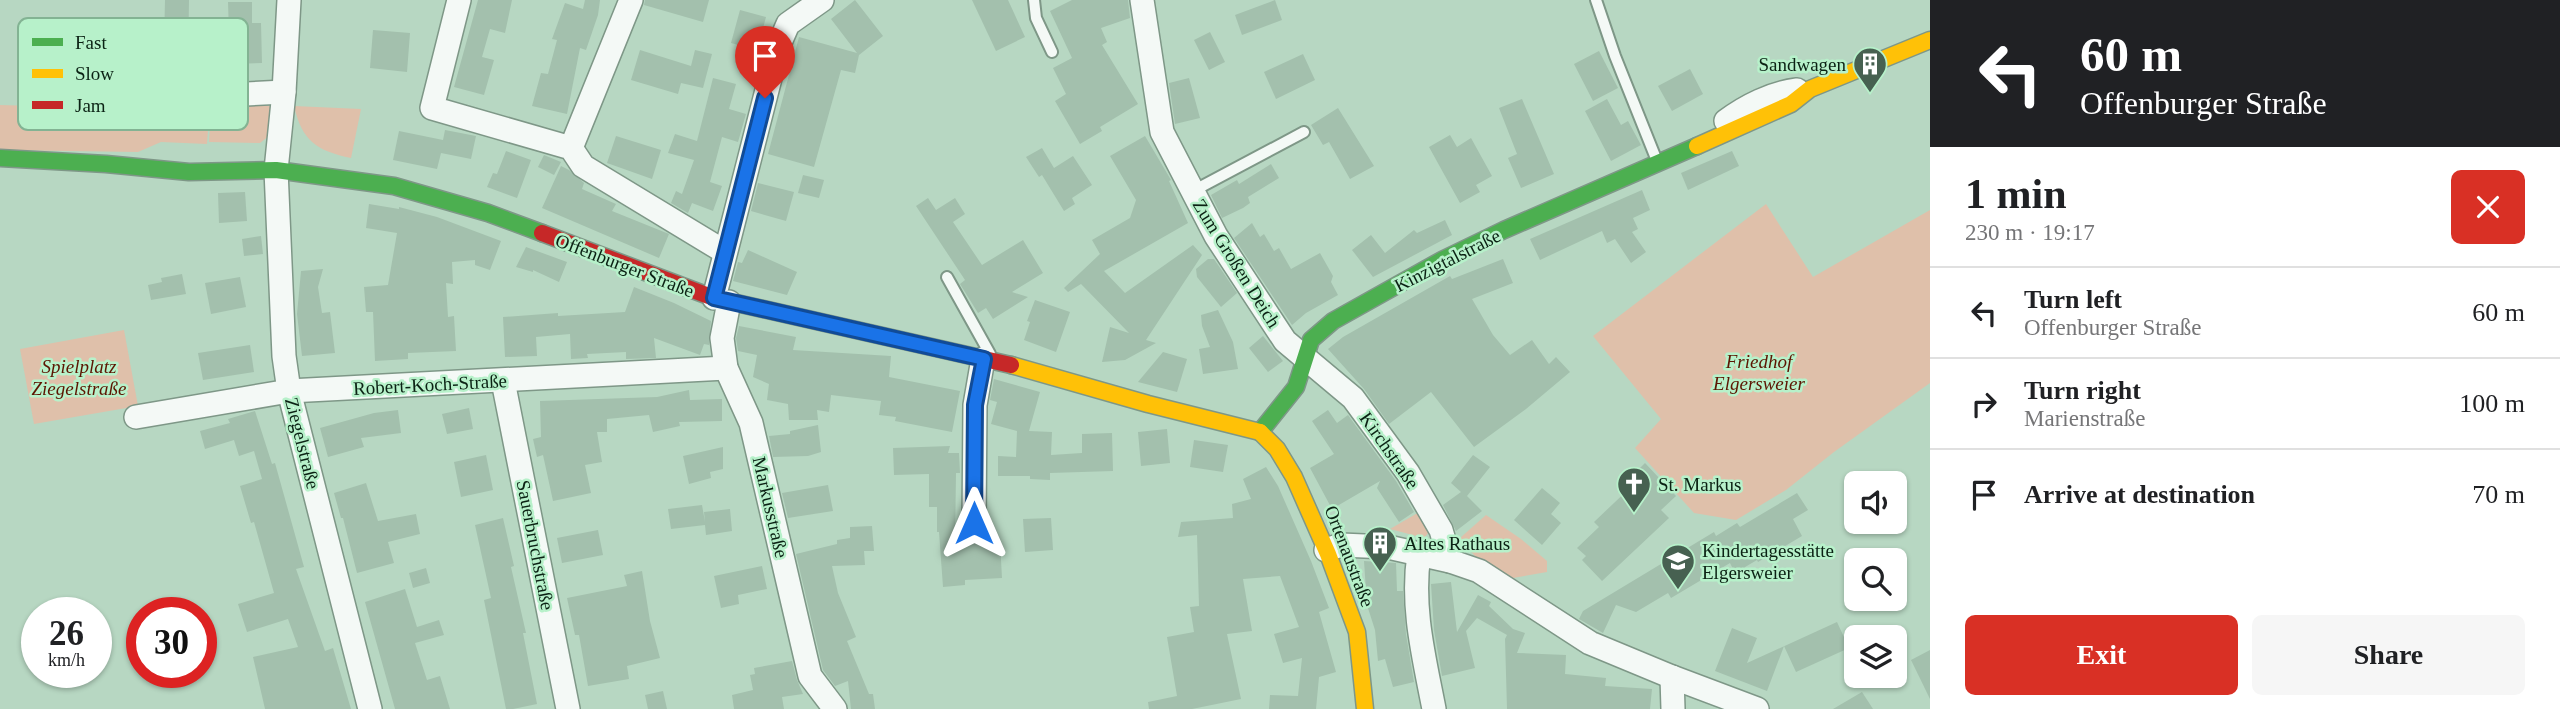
<!DOCTYPE html>
<meta charset="utf-8">
<style>
body{margin:0;font-family:"Times New Roman",serif;background:#f6f6f6;color:#202124;height:100vh;display:flex;flex-direction:column;font-size:26px;white-space:nowrap}
*{box-sizing:border-box;margin:0}
p{font-size:23px;color:#757577}
.icon{flex:none;width:38px;height:38px;fill:none;stroke:currentColor;stroke-width:2;stroke-linecap:round;stroke-linejoin:round}
.map{position:relative;flex:1;overflow:hidden}
.details{display:flex;flex-direction:column;background:#fff;width:630px}
.details>*{flex:none}
.hud{background:#202124;color:#fff;overflow:hidden}
.controls{position:absolute;left:1844px;top:471px;display:grid;gap:14px}
.controls a{display:grid;place-items:center;width:63px;height:63px;border-radius:10px;background:#fff;box-shadow:0 2px 5px #0004;font-size:35px}
.speed{position:absolute;left:21px;top:597px;display:flex;gap:14px;font-size:35px;font-weight:700;text-align:center}
.speed>*{display:grid;place-content:center;width:91px;height:91px;border-radius:50%;background:#fff;box-shadow:0 2px 5px #0004;line-height:1}
.speed small{font-size:18px;font-weight:400}
.speed .limit{border:10px solid #d22;background:#fff;color:#111}
.pin{position:absolute;display:grid;place-items:center;width:60px;height:60px;color:#fff;margin:-72px -30px;border-radius:50% 50% 50% 0;rotate:-45deg;box-shadow:0 0 7px #0007}
.pin .icon{rotate:45deg}
.me{position:absolute;width:77px;margin:-38px;rotate:0deg;stroke-linejoin:round;filter:drop-shadow(0 0 5px #0008)}
.turn{display:flex;align-items:center;gap:24px;height:147px;padding:0 35px;font-size:32px}
.turn .icon{width:91px;height:91px;stroke-width:2.5}
.turn b{display:block;font-size:49px;line-height:60px}
.round{display:grid;place-items:center;flex:none;width:74px;height:74px;border-radius:10px;background:#f6f6f6}
.head{display:flex;align-items:center;justify-content:space-between;height:119px;padding:0 35px}
h1{font-size:42px;font-weight:600;line-height:52px}
.action{display:flex;gap:14px;margin-top:auto;padding:14px 35px}
.action a{flex:1;height:80px;border-radius:10px;background:#d93025;color:#fff;font-size:28px;font-weight:600;line-height:80px;text-align:center}
.action a+a{background:#f6f6f6;color:#202124}
ul{padding:0;list-style:none}
li{display:flex;align-items:center;gap:21px;height:91px;padding:0 35px;border-top:2px solid #e0e0e0}
li div{flex:1}
li b{display:block;font-size:26px}
li em{font-style:normal}
main{display:flex;flex:1;min-height:0}
.map>svg:first-child{display:block}
</style>
<main>
<div class="map">
<svg width="1930" height="709" viewBox="0 0 1930 709">
<rect width="100%" height="100%" fill="#b7d7c2"/>
<g fill="#dfc0aa">
<path d="M 210,103 L 207,144 L 161,142 L 138,152 L 0,150 L 0,105 L 73,107 Z"/>
<path d="M 211,105 L 272,106 L 269,136 L 260,143 L 209,142 Z"/>
<path d="M 294,106 L 361,109 L 351,158 C 317,151 302,141 294,106 Z"/>
<path d="M 1766,204 L 1813,277 L 1930,210 L 1930,383 L 1834,452 L 1786,490 L 1736,520 L 1694,513 L 1635,448 L 1661,419 L 1593,336 Z"/>
<path d="M 124,330 L 138,406 L 34,424 L 20,349 Z"/>
<path d="M 1421,511 L 1429,532 L 1424,538 L 1390,529 Z"/>
<path d="M 1486,515 L 1521,539 L 1547,561 L 1547,572 L 1507,579 L 1479,561 L 1460,538 Z"/>
</g>
<g fill="#a3c0ad">
<path d="M 165,0 L 189,0 L 188,62 L 156,62 L 156,44 L 164,44 Z"/>
<path d="M 478,0 L 512,0 L 505,33 L 490,29 L 482,57 L 494,60 L 484,95 L 454,87 Z"/>
<path d="M 585,0 L 600,0 L 598,15 L 586,50 L 580,48 L 567,114 L 532,106 L 541,73 L 548,74 L 557,40 L 552,39 L 565,3 L 583,9 Z"/>
<path d="M 645,0 L 709,0 L 703,22 L 644,5 Z"/>
<path d="M 855,0 L 883,36 L 859,55 L 855,73 L 841,70 L 814,167 L 768,154 L 799,37 L 857,53 L 831,19 Z"/>
<path d="M 972,0 L 1008,0 L 1025,37 L 996,51 Z"/>
<path d="M 1072,0 L 1128,0 L 1130,18 L 1101,28 L 1107,42 L 1102,45 L 1138,104 L 1100,127 L 1102,131 L 1080,144 L 1055,101 L 1066,94 L 1053,68 L 1072,58 L 1050,11 Z"/>
<path d="M 1275,0 L 1282,20 L 1242,35 L 1235,15 Z"/>
<path d="M 228,2 L 252,2 L 252,23 L 261,23 L 262,63 L 230,64 Z"/>
<path d="M 740,10 L 766,17 L 757,50 L 731,43 Z"/>
<path d="M 373,30 L 410,33 L 407,72 L 370,68 Z"/>
<path d="M 1210,32 L 1225,62 L 1209,70 L 1194,40 Z"/>
<path d="M 640,50 L 691,66 L 695,50 L 712,54 L 703,88 L 681,83 L 678,94 L 631,80 Z"/>
<path d="M 1599,51 L 1618,88 L 1593,101 L 1574,64 Z"/>
<path d="M 1303,54 L 1315,80 L 1276,99 L 1264,72 Z"/>
<path d="M 1690,69 L 1703,94 L 1672,111 L 1658,86 Z"/>
<path d="M 713,78 L 736,84 L 729,109 L 746,114 L 738,142 L 722,137 L 710,182 L 722,186 L 713,211 L 692,203 L 688,213 L 671,203 L 676,191 L 682,194 L 694,160 L 668,153 L 675,134 L 697,141 Z"/>
<path d="M 1189,78 L 1200,118 L 1175,124 L 1169,83 Z"/>
<path d="M 1522,99 L 1554,174 L 1521,188 L 1508,158 L 1517,154 L 1499,108 Z"/>
<path d="M 1607,99 L 1621,125 L 1628,121 L 1641,145 L 1611,161 L 1585,111 Z"/>
<path d="M 1338,108 L 1374,166 L 1350,179 L 1329,142 L 1323,145 L 1311,125 Z"/>
<path d="M 445,130 L 476,136 L 471,159 L 441,153 L 437,169 L 393,160 L 399,131 L 443,140 Z"/>
<path d="M 1450,135 L 1457,147 L 1471,138 L 1492,176 L 1476,185 L 1480,192 L 1460,203 L 1429,147 Z"/>
<path d="M 616,136 L 661,150 L 652,179 L 607,163 Z"/>
<path d="M 1145,136 L 1171,180 L 1169,181 L 1188,223 L 1104,271 L 1125,293 L 1193,245 L 1202,255 L 1146,340 L 1156,343 L 1125,360 L 1102,362 L 1110,327 L 1129,333 L 1081,284 L 1068,292 L 1064,288 L 1100,254 L 1092,240 L 1130,218 L 1136,200 L 1110,156 Z"/>
<path d="M 1042,148 L 1054,168 L 1073,156 L 1092,185 L 1072,198 L 1075,204 L 1064,211 L 1042,175 L 1039,177 L 1026,157 Z"/>
<path d="M 506,151 L 531,160 L 517,198 L 487,187 L 493,173 L 497,174 Z"/>
<path d="M 1732,151 L 1739,166 L 1688,190 L 1681,173 Z"/>
<path d="M 544,155 L 561,162 L 554,175 L 538,167 Z"/>
<path d="M 1271,164 L 1279,178 L 1248,197 L 1250,203 L 1243,208 L 1222,218 L 1211,195 L 1237,180 L 1239,184 Z"/>
<path d="M 561,166 L 569,170 L 584,183 L 582,189 L 616,204 L 612,211 L 669,234 L 659,258 L 542,208 Z"/>
<path d="M 803,175 L 824,180 L 819,198 L 798,193 Z"/>
<path d="M 758,183 L 794,192 L 786,221 L 751,211 Z"/>
<path d="M 1642,190 L 1650,210 L 1633,218 L 1638,229 L 1632,232 L 1646,252 L 1631,263 L 1615,239 L 1607,243 L 1602,231 L 1540,260 L 1530,239 Z"/>
<path d="M 245,192 L 247,221 L 219,223 L 218,193 Z"/>
<path d="M 928,198 L 936,210 L 955,198 L 965,214 L 953,222 L 982,265 L 1023,240 L 1043,273 L 1012,292 L 1028,297 L 993,319 L 986,308 L 978,313 L 960,284 L 965,280 L 916,206 Z"/>
<path d="M 369,204 L 399,209 L 399,207 L 437,217 L 501,241 L 490,270 L 475,265 L 475,260 L 452,262 L 453,284 L 446,283 L 448,317 L 454,316 L 456,351 L 408,353 L 408,359 L 375,361 L 373,312 L 366,312 L 364,287 L 388,285 L 397,233 L 366,228 Z"/>
<path d="M 1445,220 L 1452,235 L 1373,277 L 1352,250 L 1371,235 L 1385,253 L 1414,230 L 1417,233 Z"/>
<path d="M 1252,223 L 1260,237 L 1264,234 L 1274,251 L 1279,248 L 1291,269 L 1320,253 L 1333,276 L 1331,282 L 1338,295 L 1306,313 L 1292,325 L 1234,238 Z"/>
<path d="M 261,236 L 263,254 L 244,256 L 242,239 Z"/>
<path d="M 526,247 L 567,262 L 559,282 L 533,270 L 533,272 L 516,267 Z"/>
<path d="M 748,250 L 797,272 L 787,295 L 733,281 L 738,262 L 742,263 Z"/>
<path d="M 1208,259 L 1214,259 L 1237,293 L 1221,307 L 1197,277 L 1196,269 Z"/>
<path d="M 1503,259 L 1513,283 L 1472,299 L 1493,335 L 1510,355 L 1532,340 L 1549,364 L 1556,357 L 1570,372 L 1526,409 L 1474,447 L 1431,392 L 1389,424 L 1364,389 L 1328,349 L 1343,337 L 1450,276 L 1452,279 Z"/>
<path d="M 323,269 L 318,287 L 322,313 L 330,312 L 335,353 L 302,356 L 297,314 L 301,271 Z"/>
<path d="M 182,274 L 186,294 L 151,300 L 148,285 L 162,282 L 161,278 Z"/>
<path d="M 240,277 L 246,307 L 211,314 L 205,283 Z"/>
<path d="M 634,287 L 674,303 L 711,321 L 709,345 L 704,344 L 700,355 L 654,338 L 656,358 L 626,359 L 626,352 L 587,354 L 588,358 L 571,359 L 570,334 L 536,337 L 537,356 L 505,357 L 503,317 L 558,313 L 558,316 L 625,312 Z"/>
<path d="M 1035,300 L 1070,312 L 1056,352 L 1024,340 L 1030,322 L 1027,321 Z"/>
<path d="M 1218,310 L 1233,342 L 1238,369 L 1203,374 L 1199,349 L 1210,347 L 1202,326 L 1201,315 Z"/>
<path d="M 739,326 L 796,337 L 793,350 L 891,356 L 889,377 L 960,391 L 952,432 L 895,421 L 896,417 L 879,415 L 881,401 L 831,395 L 829,412 L 817,410 L 818,420 L 789,420 L 788,404 L 767,400 L 769,384 L 753,377 L 757,355 L 738,351 L 736,338 Z"/>
<path d="M 1263,336 L 1283,361 L 1268,372 L 1249,348 Z"/>
<path d="M 250,345 L 254,372 L 203,380 L 198,353 Z"/>
<path d="M 1163,352 L 1187,359 L 1177,392 L 1138,382 Z"/>
<path d="M 994,379 L 1040,392 L 1029,431 L 1052,432 L 1051,455 L 1082,453 L 1082,434 L 1112,433 L 1113,471 L 1050,473 L 1050,480 L 1030,479 L 1030,476 L 998,476 L 998,456 L 1016,457 L 1017,431 L 991,424 L 997,402 L 990,400 Z"/>
<path d="M 689,390 L 690,400 L 722,399 L 722,421 L 679,422 L 680,426 L 653,432 L 649,415 L 607,419 L 607,432 L 597,432 L 602,462 L 585,465 L 591,493 L 553,501 L 543,455 L 537,457 L 533,439 L 541,437 L 540,401 L 657,397 Z"/>
<path d="M 469,408 L 473,429 L 447,434 L 442,414 Z"/>
<path d="M 398,410 L 401,433 L 361,438 L 364,447 L 328,457 L 320,428 L 374,413 Z"/>
<path d="M 1328,410 L 1337,423 L 1348,415 L 1396,481 L 1414,512 L 1399,522 L 1377,488 L 1380,481 L 1332,509 L 1310,468 L 1334,454 L 1312,421 Z"/>
<path d="M 255,411 L 272,464 L 275,463 L 304,567 L 296,569 L 325,651 L 333,648 L 351,709 L 265,709 L 253,657 L 298,647 L 288,619 L 247,632 L 238,604 L 274,593 L 254,522 L 251,523 L 240,486 L 262,479 L 254,451 L 239,456 L 234,440 L 205,449 L 200,431 L 230,423 L 228,419 Z"/>
<path d="M 818,425 L 821,452 L 808,456 L 773,457 L 769,436 L 790,434 L 790,431 Z"/>
<path d="M 1167,429 L 1170,463 L 1141,466 L 1138,432 Z"/>
<path d="M 1194,440 L 1228,445 L 1223,472 L 1190,467 Z"/>
<path d="M 950,446 L 948,453 L 959,453 L 960,473 L 956,473 L 955,544 L 1000,541 L 1002,578 L 965,580 L 965,585 L 943,587 L 939,532 L 937,532 L 937,507 L 929,507 L 929,474 L 894,475 L 893,448 Z"/>
<path d="M 723,447 L 723,469 L 710,472 L 711,478 L 689,484 L 683,456 Z"/>
<path d="M 486,455 L 493,490 L 461,497 L 454,462 Z"/>
<path d="M 1473,455 L 1490,467 L 1467,496 L 1482,511 L 1456,531 L 1443,505 L 1461,492 L 1451,483 Z"/>
<path d="M 1645,463 L 1676,496 L 1661,510 L 1669,518 L 1602,581 L 1582,560 L 1586,556 L 1577,548 L 1599,527 L 1594,522 L 1634,484 L 1629,479 Z"/>
<path d="M 1266,467 L 1278,486 L 1311,561 L 1329,608 L 1319,612 L 1336,672 L 1319,677 L 1316,709 L 1269,709 L 1270,695 L 1298,696 L 1302,658 L 1283,663 L 1274,634 L 1299,627 L 1280,576 L 1243,579 L 1252,631 L 1227,634 L 1241,699 L 1192,709 L 1149,709 L 1148,702 L 1177,696 L 1167,637 L 1194,632 L 1190,607 L 1199,606 L 1197,535 L 1178,537 L 1181,522 L 1233,518 L 1232,504 L 1251,499 L 1243,479 Z"/>
<path d="M 366,483 L 378,521 L 416,514 L 420,534 L 388,542 L 394,563 L 357,573 L 343,518 L 341,518 L 334,493 Z"/>
<path d="M 828,485 L 833,511 L 788,518 L 782,493 Z"/>
<path d="M 1542,488 L 1560,503 L 1551,514 L 1561,523 L 1542,545 L 1514,520 Z"/>
<path d="M 1797,493 L 1808,510 L 1793,519 L 1802,536 L 1758,562 L 1757,560 L 1735,573 L 1730,563 L 1671,598 L 1668,593 L 1636,612 L 1616,605 L 1603,633 L 1579,619 L 1583,611 L 1714,532 L 1716,536 L 1737,523 L 1740,527 Z"/>
<path d="M 702,505 L 705,522 L 704,512 L 730,509 L 732,531 L 706,535 L 705,525 L 671,529 L 668,509 Z"/>
<path d="M 503,518 L 514,566 L 511,567 L 526,633 L 523,633 L 537,704 L 513,709 L 506,709 L 484,600 L 491,598 L 475,525 Z"/>
<path d="M 1051,518 L 1053,550 L 1025,552 L 1023,519 Z"/>
<path d="M 872,526 L 874,551 L 864,551 L 865,565 L 832,566 L 838,593 L 856,637 L 847,641 L 869,694 L 873,694 L 875,709 L 851,709 L 848,681 L 835,686 L 823,670 L 796,554 L 837,544 L 837,540 L 850,538 L 850,527 Z"/>
<path d="M 598,530 L 603,555 L 562,563 L 557,538 Z"/>
<path d="M 1364,561 L 1396,563 L 1397,591 L 1403,591 L 1406,634 L 1414,682 L 1393,687 L 1385,659 L 1378,661 L 1375,630 L 1367,605 Z"/>
<path d="M 762,566 L 767,589 L 738,595 L 739,604 L 721,608 L 714,576 Z"/>
<path d="M 426,568 L 430,583 L 413,588 L 409,573 Z"/>
<path d="M 642,571 L 650,621 L 660,658 L 627,666 L 629,679 L 588,686 L 579,635 L 575,635 L 567,598 L 627,586 L 624,575 Z"/>
<path d="M 1451,582 L 1457,632 L 1478,595 L 1491,602 L 1489,606 L 1513,629 L 1525,633 L 1517,653 L 1566,655 L 1565,674 L 1606,678 L 1605,686 L 1652,689 L 1650,709 L 1507,709 L 1505,639 L 1507,635 L 1477,618 L 1466,631 L 1475,668 L 1442,676 L 1434,630 L 1431,584 Z"/>
<path d="M 405,589 L 417,627 L 439,620 L 444,635 L 415,643 L 427,680 L 440,676 L 450,709 L 395,709 L 365,602 Z"/>
<path d="M 1837,622 L 1849,648 L 1796,672 L 1784,646 L 1767,691 L 1715,671 L 1732,628 L 1757,638 L 1747,663 Z"/>
<path d="M 1930,650 L 1930,699 L 1911,660 Z"/>
<path d="M 792,661 L 797,680 L 803,694 L 782,697 L 784,709 L 734,709 L 732,695 L 753,690 L 750,675 L 755,674 L 754,668 Z"/>
<path d="M 663,691 L 667,709 L 648,709 L 645,695 Z"/>
<path d="M 1862,692 L 1873,709 L 1833,709 Z"/>
</g>
<g fill="none" stroke-linecap="round" stroke-linejoin="round">
<g stroke="#7e9787" stroke-width="14">
<g id="lane">
<path d="M 1034,0 L 1036,18 L 1052,52"/>
<path d="M 1596,0 L 1615,56 L 1657,161"/>
<path d="M 1193,191 L 1304,132"/>
<path d="M 947,277 L 990,354"/>
</g>
</g>
<g stroke="#7e9787" stroke-width="26">
<g id="street">
<path d="M 289,0 L 284,92 L 276,170 L 284,356 L 289,391 L 370,709"/>
<path d="M 459,0 L 432,108 L 571,148 L 583,166 L 725,252"/>
<path d="M 1142,0 L 1162,132 L 1216,236 L 1285,341 L 1353,398 L 1408,473 L 1441,530 L 1450,561"/>
<path d="M 69,103 L 284,92"/>
<path d="M 1726,121 C 1746,106 1772,93 1797,90"/>
<path d="M 571,148 L 631,0"/>
<path d="M 714,298 L 778,47 L 788,24 L 822,0"/>
<path d="M 729,302 L 722,338 L 726,368 L 751,423 L 810,676 L 835,709"/>
<path d="M 503,381 L 568,709"/>
<path d="M 136,417 L 289,391 L 726,368"/>
<path d="M 974,523 L 975,405 L 983,359"/>
<path d="M 1326,550 L 1341,545 L 1388,547 L 1450,561 L 1479,571 L 1590,643 L 1672,677 L 1757,709"/>
<path d="M 1419,554 C 1411,607 1424,657 1434,709"/>
<path d="M 1672,677 L 1673,709"/>
</g>
</g>
<g stroke="#7e9787" stroke-width="19">
<g id="fast">
<path d="M 0,158 L 106,164 L 189,172 L 276,170 L 394,186 L 488,213 L 542,233"/>
<path d="M 1260,432 L 1296,387 L 1311,340 L 1333,321 L 1442,260 L 1504,230 L 1697,146"/>
</g>
</g>
<g stroke="#7e9787" stroke-width="19">
<g id="slow">
<path d="M 1697,146 L 1791,104 L 1810,89 L 1930,40"/>
<path d="M 1011,365 L 1148,404 L 1260,432"/>
<path d="M 1260,432 L 1277,449 L 1294,477 L 1328,554 L 1357,632 L 1365,709"/>
</g>
</g>
<g stroke="#7e9787" stroke-width="19">
<path id="jam" d="M 542,233 L 714,298 L 1011,365"/>
</g>
<use href="#lane" stroke="#f4f9f6" stroke-width="10"/>
<use href="#street" stroke="#f4f9f6" stroke-width="23"/>
<use href="#fast" stroke="#4caf50" stroke-width="16"/>
<use href="#slow" stroke="#ffc107" stroke-width="16"/>
<use href="#jam" stroke="#c62828" stroke-width="16"/>
</g>
<g fill="none" stroke-linecap="round" stroke-linejoin="round">
<g stroke="#114b97" stroke-width="18">
<path id="route" d="M 765,98 L 714,298 L 984,359 L 975,405 L 974,523"/>
</g>
<use href="#route" stroke="#1a73e8" stroke-width="12"/>
</g>
<defs>
<g id="building-pin" transform="scale(1.75)"><path d="M0 17L-7.5 6A9.5 9.5 0 1 1 7.5 6Z" fill="#476151" stroke="#b7f1ca"/><path d="M-4-6H4V6H1V3H-1V6H-4ZM-2.5-4.3h1.7v1.8h-1.7ZM.8-4.3h1.7v1.8H.8ZM-2.5-1h1.7V.8h-1.7ZM.8-1h1.7V.8H.8Z" fill="#fff"/></g>
<g id="church-pin" transform="scale(1.75)"><path d="M0 17L-7.5 6A9.5 9.5 0 1 1 7.5 6Z" fill="#476151" stroke="#b7f1ca"/><path d="M-1.2-6h2.4v3.5h3.3v2.4h-3.3V6h-2.4V-.1h-3.3v-2.4h3.3Z" fill="#fff"/></g>
<g id="school-pin" transform="scale(1.75)"><path d="M0 17L-7.5 6A9.5 9.5 0 1 1 7.5 6Z" fill="#476151" stroke="#b7f1ca"/><path d="M0-5L7-2L0 1L-7-2ZM-4 1L0 2.5L4 1V4Q0 6-4 4Z" fill="#fff"/></g>
</defs>
<g fill-rule="evenodd">
<use href="#building-pin" x="1870" y="64"/>
<use href="#church-pin" x="1634" y="484"/>
<use href="#building-pin" x="1380" y="543"/>
<use href="#school-pin" x="1678" y="561"/>
</g>
<g text-anchor="middle" stroke-width="5" stroke-linejoin="round" paint-order="stroke">
<g font-size="19" fill="#0b2214" stroke="#b7f1ca" text-anchor="start">
<text x="1846" y="71" text-anchor="end">Sandwagen</text>
<text x="1658" y="491">St. Markus</text>
<text x="1404" y="550">Altes Rathaus</text>
<text x="1702" y="557">Kindertagesstätte<tspan x="1702" dy="22">Elgersweier</tspan></text>
</g>
<g font-size="19" fill="#0b2214" stroke="#b7f1ca">
<text transform="translate(1447 260) rotate(-27)" y="7">Kinzigtalstraße</text>
<text transform="translate(1237 263) rotate(58)" y="7">Zum Großen Deich</text>
<text transform="translate(625 265) rotate(21)" y="7">Offenburger Straße</text>
<text transform="translate(430 384) rotate(-3)" y="7">Robert-Koch-Straße</text>
<text transform="translate(303 443) rotate(76)" y="7">Ziegelstraße</text>
<text transform="translate(1390 450) rotate(55)" y="7">Kirchstraße</text>
<text transform="translate(771 507) rotate(77)" y="7">Markusstraße</text>
<text transform="translate(536 545) rotate(79)" y="7">Sauerbruchstraße</text>
<text transform="translate(1350 556) rotate(69)" y="7">Ortenaustraße</text>
</g>
<g font-size="19" font-style="italic" fill="#5c1502" stroke="#b7f1ca">
<text x="1759" y="368">Friedhof<tspan x="1759" dy="22">Elgersweier</tspan></text>
<text x="79" y="373">Spielplatz<tspan x="79" dy="22">Ziegelstraße</tspan></text>
</g>
</g>
<rect x="18" y="18" width="230" height="112" rx="10" fill="#b7f1ca" stroke="#83b393" stroke-width="2"/>
<rect x="32" y="38" width="31" height="8" fill="#4caf50"/>
<rect x="32" y="69" width="31" height="9" fill="#ffc107"/>
<rect x="32" y="101" width="31" height="8" fill="#c62828"/>
<g font-size="19" fill="#0b2214">
<text x="75" y="49">Fast</text>
<text x="75" y="80">Slow</text>
<text x="75" y="112">Jam</text>
</g>
</svg>
<div class="controls">
<a><svg class="icon" aria-label="sound" viewBox="0 0 24 24"><path d="M4 9h4l5-4v14l-5-4H4zM17 9q2 3 0 6"/></svg></a>
<a><svg class="icon" aria-label="search" viewBox="0 0 24 24"><circle cx="10" cy="10" r="6"/><path d="M15 15l6 6"/></svg></a>
<a><svg class="icon" aria-label="layers" viewBox="0 0 24 24"><path d="M12 4l9 5-9 5-9-5zM3 14l9 5 9-5"/></svg></a>
</div>
<div class="speed"><div>26<small>km/h</small></div><div class="limit">30</div></div>
<div class="pin" style="left:765px;top:98px;background:#d93025"><svg class="icon" aria-label="arrive" viewBox="0 0 24 24"><path d="M6 21V4h12l-3 4 3 4H6"/></svg></div>
<svg class="me" style="left:974px;top:523px" viewBox="-20 -20 40 40"><path d="M0-17L14 15 0 8-14 15z" fill="#1a73e8" stroke="#fff" stroke-width="4"/></svg>
</div>
<section class="details">
<div class="hud">
<div class="turn"><svg class="icon" aria-label="left" viewBox="0 0 24 24"><path d="M17 20v-9H6M10 6l-5 5 5 5"/></svg><div><b>60 m</b>Offenburger Straße</div></div>
</div>
<div class="head"><div><h1>1 min</h1><p>230 m · 19:17</p></div><a class="round" style="background:#d93025;color:#fff"><svg class="icon" aria-label="close" viewBox="0 0 24 24"><path d="M6 6l12 12M18 6L6 18"/></svg></a></div>
<ul>
<li><svg class="icon" aria-label="left" viewBox="0 0 24 24"><path d="M17 20v-9H6M10 6l-5 5 5 5"/></svg><div><b>Turn left</b><p>Offenburger Straße</p></div><em>60 m</em></li>
<li><svg class="icon" aria-label="right" viewBox="0 0 24 24"><path d="M7 20v-9h11M14 6l5 5-5 5"/></svg><div><b>Turn right</b><p>Marienstraße</p></div><em>100 m</em></li>
<li><svg class="icon" aria-label="arrive" viewBox="0 0 24 24"><path d="M6 21V4h12l-3 4 3 4H6"/></svg><div><b>Arrive at destination</b></div><em>70 m</em></li>
</ul>
<div class="action"><a>Exit</a><a>Share</a></div>
</section>
</main>
